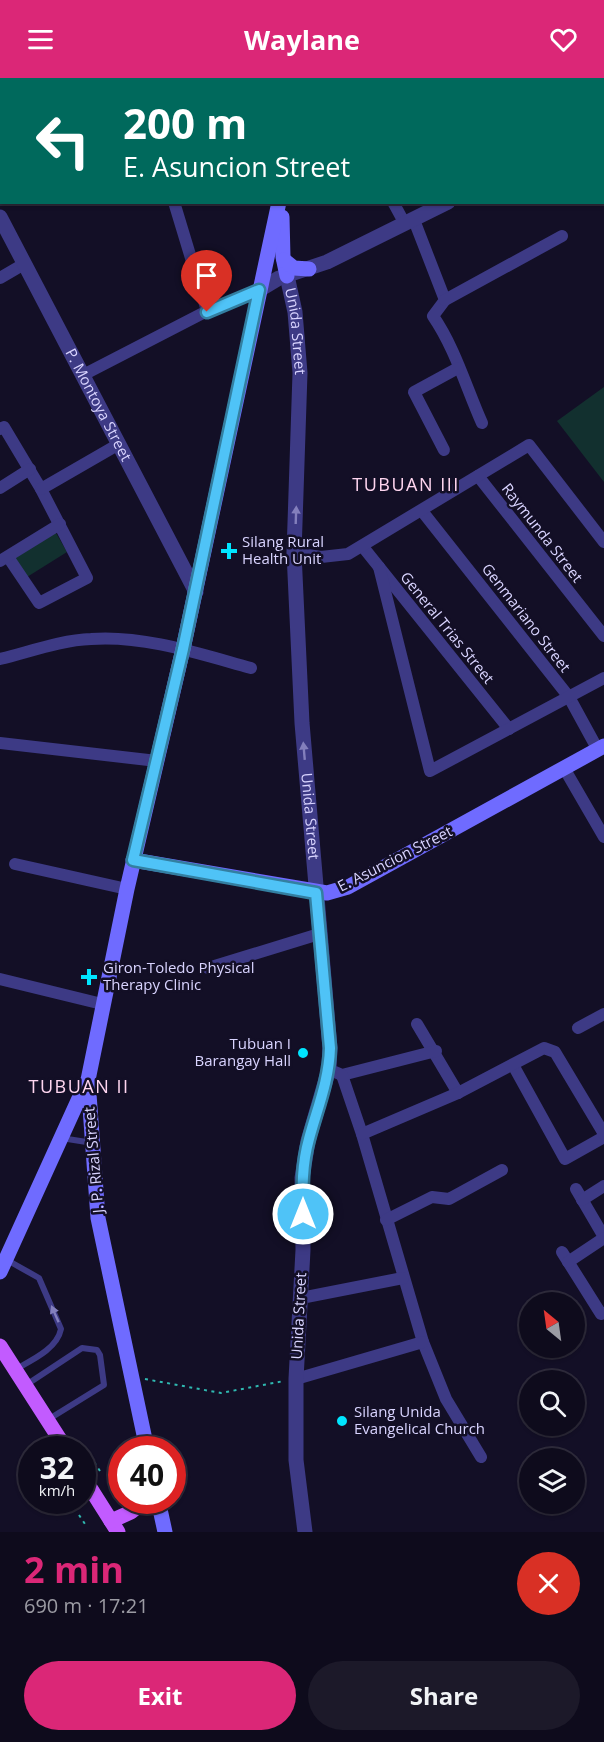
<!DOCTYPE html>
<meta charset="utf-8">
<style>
body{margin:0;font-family:"Open Sans",sans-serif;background:#1c1929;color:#f1f3f6;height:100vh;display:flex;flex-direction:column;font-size:22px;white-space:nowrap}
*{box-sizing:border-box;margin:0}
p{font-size:20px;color:#9b9ba3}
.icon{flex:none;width:33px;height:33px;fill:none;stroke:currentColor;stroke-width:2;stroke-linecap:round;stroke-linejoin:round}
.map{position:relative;height:1454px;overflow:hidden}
.drawer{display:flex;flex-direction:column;background:#0e0b1c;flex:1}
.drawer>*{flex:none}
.top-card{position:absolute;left:0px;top:0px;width:604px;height:126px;box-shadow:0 2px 4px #0004,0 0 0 2px #2e2b3b;background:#00695c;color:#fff;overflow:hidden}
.needle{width:39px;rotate:331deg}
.buttons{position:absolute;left:519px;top:1214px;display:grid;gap:12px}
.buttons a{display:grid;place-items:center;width:66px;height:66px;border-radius:50%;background:#0e0b1c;box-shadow:0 2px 4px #0004,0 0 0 2px #2e2b3b;font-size:30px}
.speed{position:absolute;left:18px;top:1358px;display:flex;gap:12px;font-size:30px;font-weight:700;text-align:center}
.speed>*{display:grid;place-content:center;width:78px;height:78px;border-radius:50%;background:#0e0b1c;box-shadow:0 2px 4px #0004,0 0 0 2px #2e2b3b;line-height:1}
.speed small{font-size:15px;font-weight:400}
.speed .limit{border:9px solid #d22;background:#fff;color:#111}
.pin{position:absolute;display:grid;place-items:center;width:51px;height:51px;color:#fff;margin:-62px -26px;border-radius:50% 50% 50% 0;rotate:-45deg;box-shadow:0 0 6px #0007}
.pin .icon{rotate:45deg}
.me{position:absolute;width:66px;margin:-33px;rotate:0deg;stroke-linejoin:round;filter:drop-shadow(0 0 4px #0008)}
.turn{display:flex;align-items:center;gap:21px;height:126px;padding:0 24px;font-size:27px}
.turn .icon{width:78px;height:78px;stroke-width:2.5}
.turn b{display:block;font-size:42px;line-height:51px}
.round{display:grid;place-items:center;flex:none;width:63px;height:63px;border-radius:32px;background:#1c1929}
.headline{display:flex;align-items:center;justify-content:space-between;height:102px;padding:0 24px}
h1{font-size:36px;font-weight:700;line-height:45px;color:#db2777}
.primary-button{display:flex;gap:12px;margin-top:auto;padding:12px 24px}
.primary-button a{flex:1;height:69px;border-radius:36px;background:#db2777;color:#fff;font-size:24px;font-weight:700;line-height:69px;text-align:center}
.primary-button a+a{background:#1c1929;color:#f1f3f6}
header{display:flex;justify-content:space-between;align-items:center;height:78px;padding:0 24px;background:#db2777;color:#fff;font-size:27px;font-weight:700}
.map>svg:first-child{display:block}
</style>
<header><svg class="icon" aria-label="menu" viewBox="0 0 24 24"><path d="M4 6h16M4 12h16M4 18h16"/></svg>Waylane<svg class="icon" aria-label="heart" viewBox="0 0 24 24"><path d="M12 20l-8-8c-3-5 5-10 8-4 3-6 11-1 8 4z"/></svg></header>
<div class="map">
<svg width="604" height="1454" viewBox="0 0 604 1454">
<rect width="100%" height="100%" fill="#130f26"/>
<g fill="#12302f">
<path d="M 604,309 L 604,404 L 557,343 Z"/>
<path d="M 56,455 L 67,474 L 27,499 L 15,480 Z"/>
</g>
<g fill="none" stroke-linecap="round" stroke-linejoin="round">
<g stroke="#2fb8b0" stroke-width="2" stroke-dasharray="3 4.5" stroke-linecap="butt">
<path d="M 145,1301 L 221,1315 L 284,1303"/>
<path d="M 90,1378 L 102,1396"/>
<path d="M 82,1382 L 90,1378 L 88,1374"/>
<path d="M 79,1437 L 85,1446"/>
</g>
<g stroke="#3d3a85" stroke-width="6">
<path d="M 61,1060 L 93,1065"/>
<path d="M 7,1182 L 39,1200 L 61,1251 C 57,1271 32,1282 16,1291"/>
<path d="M 26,1307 L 82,1270 L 97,1272 L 100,1277 L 104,1307 L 49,1341"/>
</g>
<g stroke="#3d3a85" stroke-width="12">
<path d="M 137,0 L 137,2"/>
<path d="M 603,74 L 604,76"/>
<path d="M 174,124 L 207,233"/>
<path d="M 393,124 L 405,146"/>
<path d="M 414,142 L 445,222 L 433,238 C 455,270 466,309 482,345"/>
<path d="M 0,200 L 24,186"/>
<path d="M 445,222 L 562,158"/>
<path d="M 83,297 L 207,233 L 259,212"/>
<path d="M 0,351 L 4,349 L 41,411 L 87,500 L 39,525 L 8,479"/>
<path d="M 444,372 L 414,314 L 458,290"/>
<path d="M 478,398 L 604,558"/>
<path d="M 0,410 L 30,391"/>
<path d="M 41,411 L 119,366"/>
<path d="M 422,433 L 569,619 L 598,672"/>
<path d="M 363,469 L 509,651"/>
<path d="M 294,475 L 321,479 L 348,476 L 529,367 L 604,464"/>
<path d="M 0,483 L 60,446"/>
<path d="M 379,489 L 430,693 L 604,600"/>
<path d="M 0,581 C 29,574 61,562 91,561 C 144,557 200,576 251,590"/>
<path d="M 0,665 L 157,683"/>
<path d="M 564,690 L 604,759"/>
<path d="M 15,786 L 127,811"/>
<path d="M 208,890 L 319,856"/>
<path d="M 0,901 L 102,926"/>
<path d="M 417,946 L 458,1015"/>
<path d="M 578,950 L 604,936"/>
<path d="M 513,987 L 565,1081 L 604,1059"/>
<path d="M 335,994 L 342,997 L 436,973"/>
<path d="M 342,997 L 362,1056 L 423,1264 L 446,1321 L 481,1379"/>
<path d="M 362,1056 L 458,1015 L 544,970 L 555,974 L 604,1056"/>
<path d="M 576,1111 L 604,1159"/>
<path d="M 582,1122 L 604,1108"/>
<path d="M 386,1142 L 432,1119 L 449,1121 L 502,1092"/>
<path d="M 562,1174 L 601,1236 L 604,1235"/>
<path d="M 568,1184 L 604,1160"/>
<path d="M 301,1220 L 403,1200"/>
<path d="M 296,1301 L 423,1264"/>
</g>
<g stroke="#3d3a85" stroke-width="15">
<path d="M 603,45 L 604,44"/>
<path id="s1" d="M 0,139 L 196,514"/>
<path id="s2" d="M 287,198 L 295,234 L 300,295 L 294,475 L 302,645 L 330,970 L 329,991 L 308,1063 L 302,1100 L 303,1172 L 296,1301 L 296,1382 L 305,1454"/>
<path d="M 259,212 L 279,200 L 327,184 L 448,124"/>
</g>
<g stroke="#6f6bff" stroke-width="15">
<path d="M 228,0 L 228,2"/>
<path d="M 294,0 L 294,2"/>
<path d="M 282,139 L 283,179 L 287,198"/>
<path d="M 284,182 L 294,190 L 309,191"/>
<path d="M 133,782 L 327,815 L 348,809 L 604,668"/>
<path d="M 0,1194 L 86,1005"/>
<path d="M 147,1371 L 98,1140 L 88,1002 L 127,811 L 183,571 L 279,124"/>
<path d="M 158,1422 L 165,1454"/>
</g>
<g stroke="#c25bff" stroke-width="15">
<path d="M 0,1268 L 66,1371"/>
<path d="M 82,1397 L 118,1454"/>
<path d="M 111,1443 L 131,1434 L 146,1422"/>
</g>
</g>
<defs><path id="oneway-solid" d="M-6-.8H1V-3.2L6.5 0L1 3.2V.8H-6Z" transform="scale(1.5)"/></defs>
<g fill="#837fbc">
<use href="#oneway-solid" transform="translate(296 437) rotate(-88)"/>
<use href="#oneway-solid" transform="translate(304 673) rotate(-95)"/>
<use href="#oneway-solid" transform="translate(55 1236) rotate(-114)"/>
</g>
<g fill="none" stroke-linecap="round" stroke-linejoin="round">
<g stroke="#337fa1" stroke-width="15">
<path id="route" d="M 207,234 L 259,212 L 183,571 L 133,782 L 316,815 L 330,970 C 329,1003 317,1031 309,1061 C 302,1086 302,1111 303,1136"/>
</g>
<use href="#route" stroke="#4fc3f7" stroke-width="10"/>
</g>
<g fill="#00e5ff" stroke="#130f26" stroke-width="2">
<path d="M226 464h6v6h6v6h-6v6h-6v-6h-6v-6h6z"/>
<path d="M86 890h6v6h6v6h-6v6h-6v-6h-6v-6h6z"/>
<circle cx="303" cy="975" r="6"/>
<circle cx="342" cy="1343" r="6"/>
</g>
<g text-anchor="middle" stroke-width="5" stroke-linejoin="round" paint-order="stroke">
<g font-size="15" fill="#d9d4ff" stroke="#130f26">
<text dy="5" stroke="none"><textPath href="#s2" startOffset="56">Unida Street</textPath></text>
<text dy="5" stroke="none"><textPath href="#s1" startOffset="212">P. Montoya Street</textPath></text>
<text transform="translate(542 455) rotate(52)" y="5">Raymunda Street</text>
<text transform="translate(526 540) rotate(52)" y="5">Genmariano Street</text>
<text transform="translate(447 550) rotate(51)" y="5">General Trias Street</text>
<text dy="5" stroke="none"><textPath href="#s2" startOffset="542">Unida Street</textPath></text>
<text transform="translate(395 781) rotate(-27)" y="5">E. Asuncion Street</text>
<text transform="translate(94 1082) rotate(-95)" y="5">J. P. Rizal Street</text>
<text transform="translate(299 1238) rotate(-87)" y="5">Unida Street</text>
</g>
<g font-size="15" fill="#d9d4ff" stroke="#130f26" text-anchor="start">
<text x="242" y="469">Silang Rural<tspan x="242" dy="17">Health Unit</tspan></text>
<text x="103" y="895">Giron-Toledo Physical<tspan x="103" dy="17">Therapy Clinic</tspan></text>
<text x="291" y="971" text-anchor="end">Tubuan I<tspan x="291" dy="17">Barangay Hall</tspan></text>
<text x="354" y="1339">Silang Unida<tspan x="354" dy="17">Evangelical Church</tspan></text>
</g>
<g font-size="18" letter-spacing="1.5" fill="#ffd6f0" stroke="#130f26">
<text x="406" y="413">TUBUAN III</text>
<text x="79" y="1015">TUBUAN II</text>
</g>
</g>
</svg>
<div class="buttons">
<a><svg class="needle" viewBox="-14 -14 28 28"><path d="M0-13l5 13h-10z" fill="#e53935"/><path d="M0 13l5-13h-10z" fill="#9b9ba3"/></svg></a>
<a><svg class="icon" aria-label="search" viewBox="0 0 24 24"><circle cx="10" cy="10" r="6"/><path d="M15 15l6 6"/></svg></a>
<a><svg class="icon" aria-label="layers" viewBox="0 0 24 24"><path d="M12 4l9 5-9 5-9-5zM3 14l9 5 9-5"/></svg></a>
</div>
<div class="speed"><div>32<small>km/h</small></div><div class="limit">40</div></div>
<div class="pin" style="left:207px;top:234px;background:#d93025"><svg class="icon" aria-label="arrive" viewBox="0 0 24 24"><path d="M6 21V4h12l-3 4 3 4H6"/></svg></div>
<svg class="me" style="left:303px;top:1136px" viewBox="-20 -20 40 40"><circle r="17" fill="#4fc3f7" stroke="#fff" stroke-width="3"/><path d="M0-11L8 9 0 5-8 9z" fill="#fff"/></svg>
<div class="top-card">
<div class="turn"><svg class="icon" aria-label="left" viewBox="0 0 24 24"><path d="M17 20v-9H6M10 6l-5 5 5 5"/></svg><div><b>200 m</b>E. Asuncion Street</div></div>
</div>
</div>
<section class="drawer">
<div class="headline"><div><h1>2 min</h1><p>690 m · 17:21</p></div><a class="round" style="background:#d93025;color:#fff"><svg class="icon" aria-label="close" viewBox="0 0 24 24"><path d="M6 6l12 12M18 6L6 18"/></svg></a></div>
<div class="primary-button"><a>Exit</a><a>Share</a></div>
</section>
